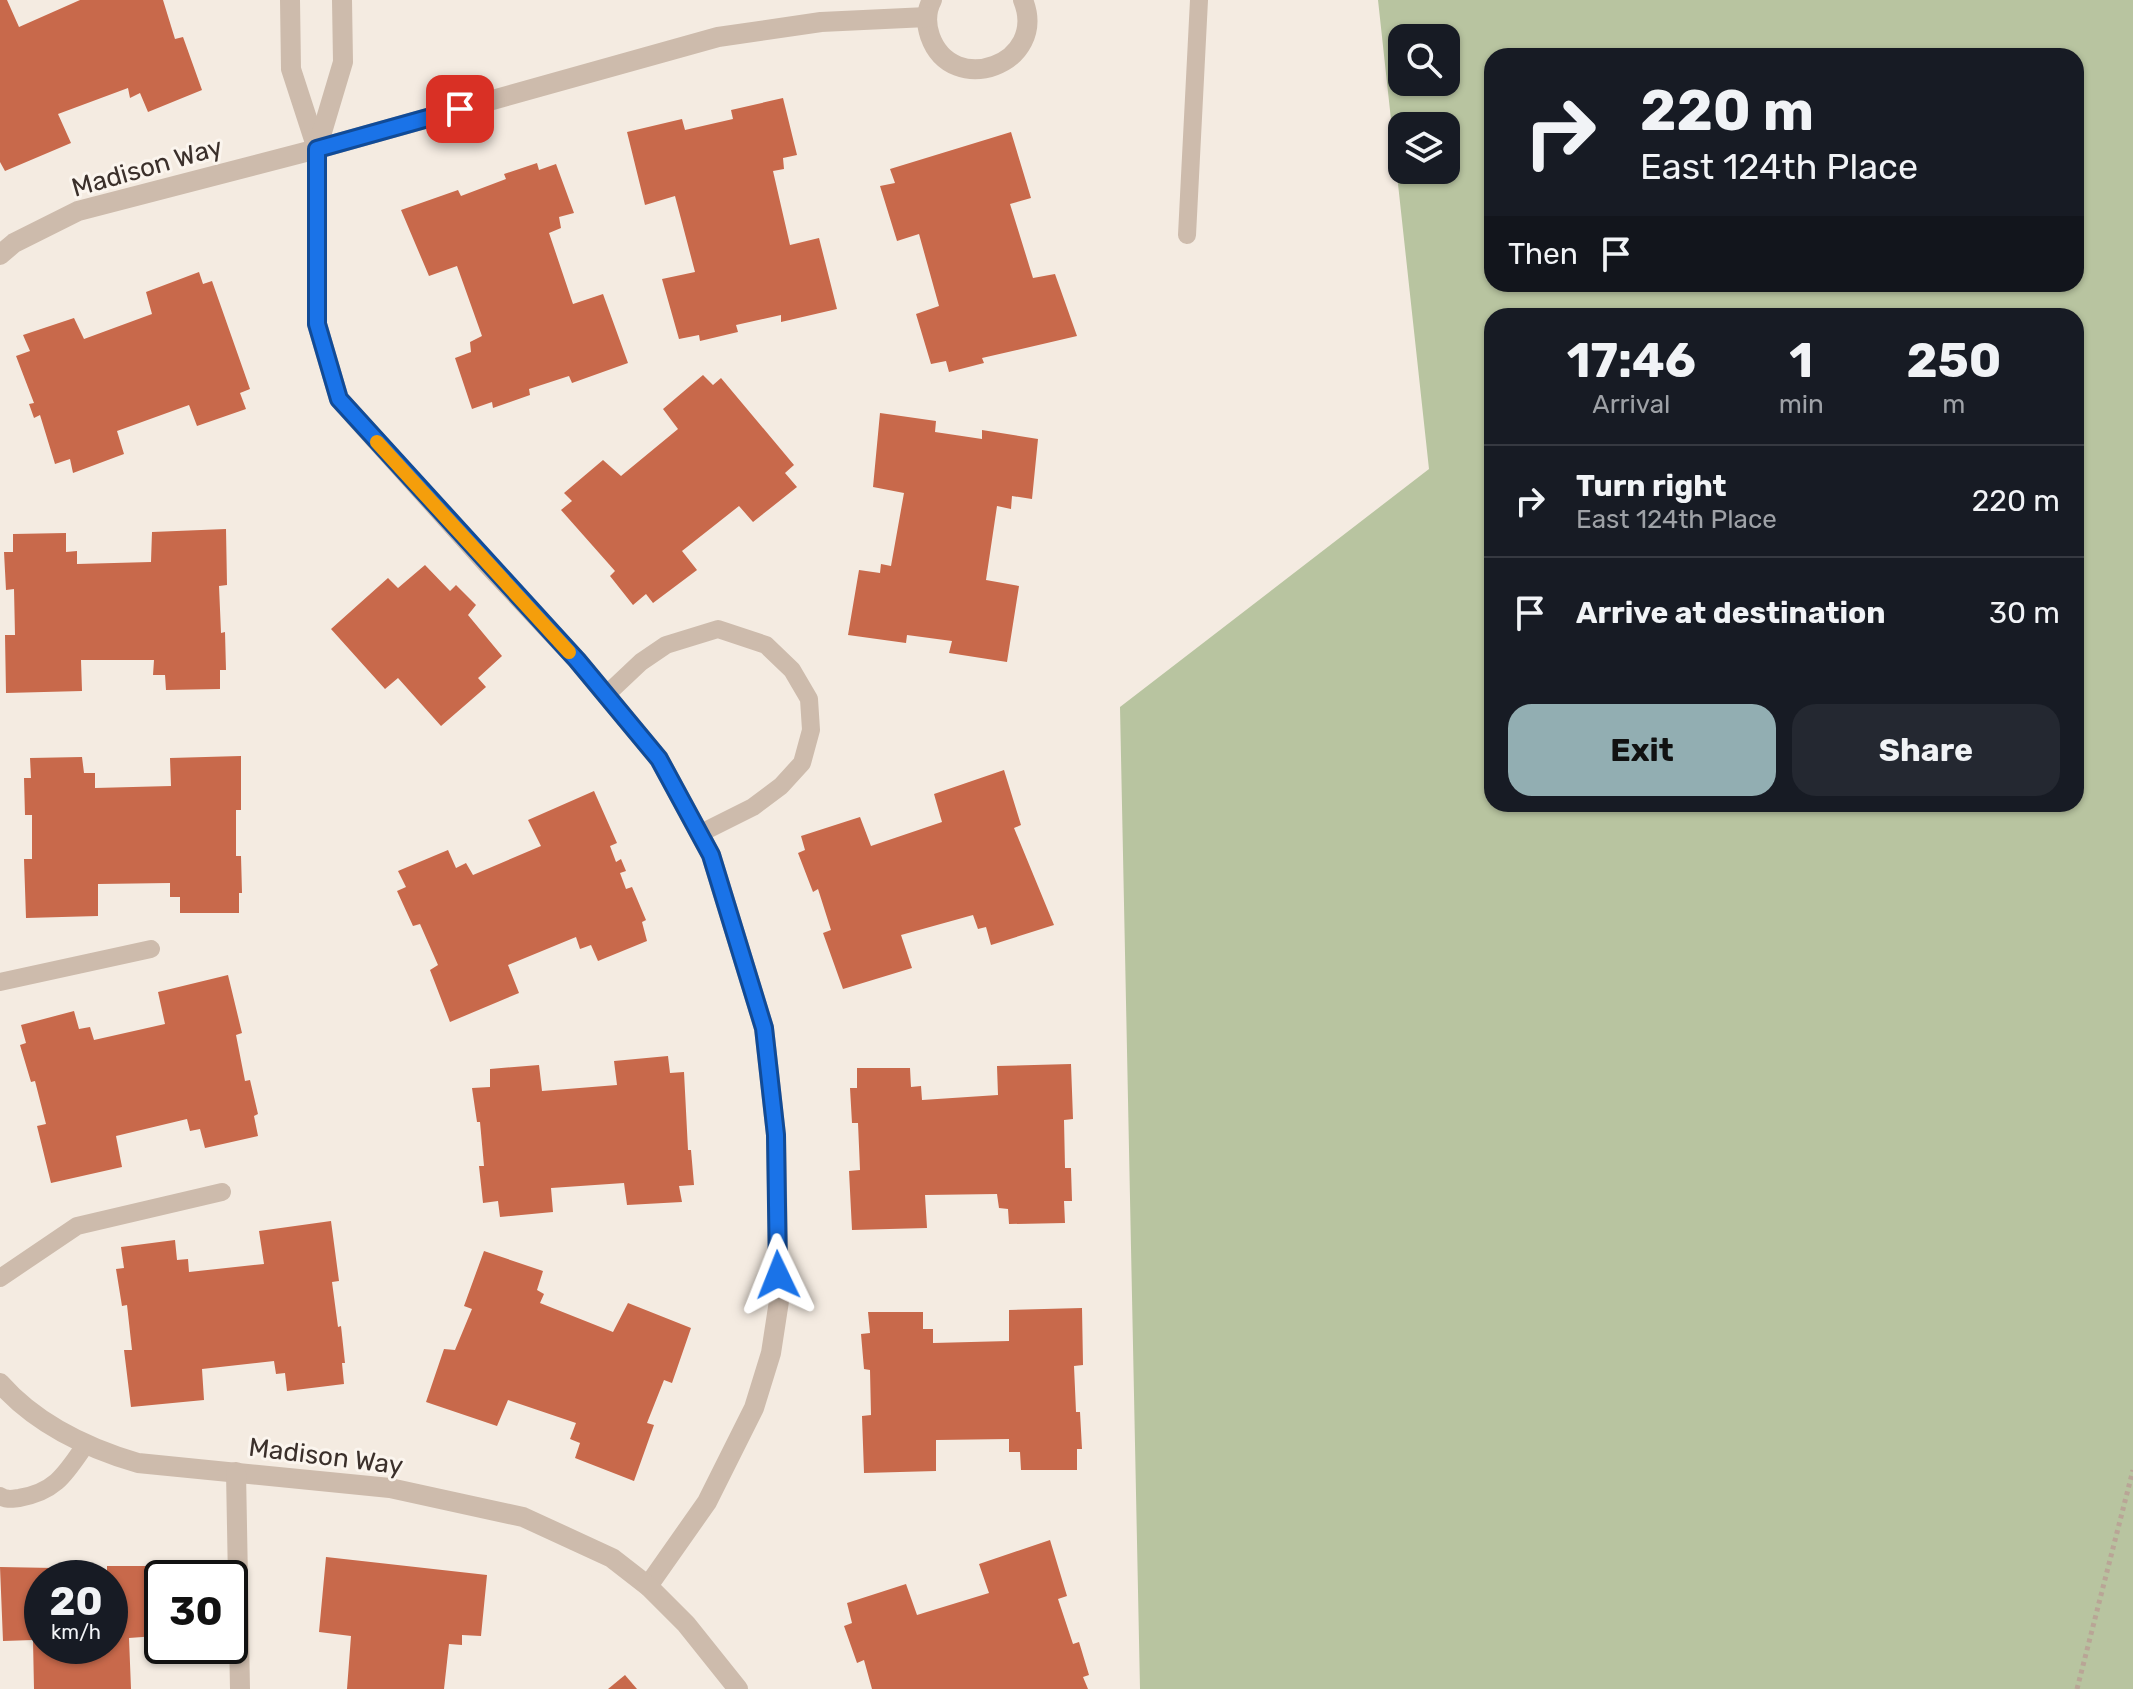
<!DOCTYPE html>
<style>
body{margin:0;font-family:Rubik,sans-serif;background:#242831;color:#f1f3f6;height:100vh;display:flex;flex-direction:column;font-size:30px;white-space:nowrap}
*{box-sizing:border-box;margin:0}
p{font-size:26px;color:#9ea1a6}
.icon{flex:none;width:44px;height:44px;fill:none;stroke:currentColor;stroke-width:2;stroke-linecap:round;stroke-linejoin:round}
.map{position:relative;flex:1;overflow:hidden}
.side{position:absolute;left:1484px;top:308px;width:600px;height:504px;display:flex;flex-direction:column;background:#171b24;border-radius:24px;box-shadow:0 2px 6px #0004}
.side>*{flex:none}
.guide{position:absolute;left:1484px;top:48px;width:600px;height:244px;border-radius:24px;box-shadow:0 2px 6px #0004;background:#171b24;color:#f1f3f6;overflow:hidden}
.buttons{position:absolute;left:1388px;top:24px;display:grid;gap:16px}
.buttons a{display:grid;place-items:center;width:72px;height:72px;border-radius:16px;background:#171b24;box-shadow:0 2px 6px #0004;font-size:40px}
.speed{position:absolute;left:24px;top:1560px;display:flex;gap:16px;font-size:40px;font-weight:700;text-align:center}
.speed>*{display:grid;place-content:center;width:104px;height:104px;border-radius:50%;background:#171b24;box-shadow:0 2px 6px #0004;line-height:1}
.speed small{font-size:20px;font-weight:400}
.speed .limit{border:4px solid #111;border-radius:12px;background:#fff;color:#111}
.pin{position:absolute;display:grid;place-items:center;width:68px;height:68px;color:#fff;margin:-34px;border-radius:16px;box-shadow:0 4px 12px #0006}
.me{position:absolute;width:88px;margin:-44px;rotate:358deg;stroke-linejoin:round;filter:drop-shadow(0 0 6px #0008)}
.turn{display:flex;align-items:center;gap:28px;height:168px;padding:0 24px;font-size:36px}
.turn .icon{width:104px;height:104px;stroke-width:2.5}
.turn b{display:block;font-size:56px;line-height:68px}
.then{display:flex;align-items:center;height:76px;padding:0 24px;background:#0003;gap:16px;font-size:30px}
.eta{display:flex;justify-content:space-evenly;align-items:center;height:136px;text-align:center}
.eta b{font-size:48px;font-weight:700;line-height:56px}
.primary-button{display:flex;gap:16px;margin-top:auto;padding:16px 24px}
.primary-button a{flex:1;height:92px;border-radius:24px;background:#92aeb2;color:#111;font-size:32px;font-weight:700;line-height:92px;text-align:center}
.primary-button a+a{background:#242831;color:#f1f3f6}
ul{padding:0;list-style:none}
li{display:flex;align-items:center;gap:24px;height:112px;padding:0 24px;border-top:2px solid #363941}
li div{flex:1}
li b{display:block;font-size:30px}
li em{font-style:normal}
.map>svg:first-child{display:block}
</style>
<div class="map">
<svg width="2133" height="1689" viewBox="0 0 2133 1689">
<rect width="100%" height="100%" fill="#f4ebe1"/>
<path fill="#b8c4a0" fill-rule="evenodd" d="M 1378,0 L 2133,0 L 2133,1689 L 1140,1689 L 1120,707 L 1429,469 ZM 1402,38 L 1446,38 L 1446,82 L 1402,82 ZM 1492,56 L 2076,56 L 2076,284 L 1492,284 ZM 1402,126 L 1446,126 L 1446,170 L 1402,170 ZM 1492,316 L 2076,316 L 2076,804 L 1492,804 Z"/>
<g fill="#c8694b" fill-rule="evenodd">
<path d="M 0,0 L 7,0 L 19,27 L 80,0 L 163,0 L 175,39 L 183,37 L 202,90 L 148,112 L 140,93 L 130,98 L 128,88 L 58,114 L 71,143 L 5,171 L 0,162 Z"/>
<path d="M 783,98 L 797,155 L 783,158 L 784,169 L 773,171 L 790,245 L 819,238 L 837,309 L 781,322 L 781,315 L 736,325 L 738,332 L 700,341 L 699,335 L 679,339 L 662,279 L 695,272 L 675,196 L 645,205 L 627,132 L 682,119 L 685,130 L 733,119 L 731,110 Z"/>
<path d="M 1011,132 L 1031,198 L 1010,204 L 1033,278 L 1055,274 L 1077,336 L 982,358 L 984,363 L 949,372 L 946,361 L 931,364 L 916,314 L 939,306 L 919,234 L 897,241 L 880,186 L 895,183 L 890,169 Z"/>
<path d="M 537,163 L 539,170 L 556,164 L 574,213 L 559,217 L 561,228 L 549,233 L 573,304 L 603,294 L 628,363 L 572,383 L 569,376 L 529,389 L 530,395 L 493,408 L 492,402 L 472,409 L 455,358 L 471,352 L 470,342 L 482,336 L 457,266 L 429,276 L 401,210 L 458,190 L 461,196 L 506,179 L 504,174 Z"/>
<path d="M 199,272 L 203,284 L 212,281 L 250,389 L 240,393 L 246,409 L 197,426 L 189,405 L 117,431 L 124,454 L 73,473 L 70,459 L 55,464 L 40,415 L 34,418 L 29,404 L 34,403 L 16,356 L 30,351 L 23,335 L 74,318 L 84,339 L 152,314 L 146,292 Z"/>
<path d="M 703,375 L 713,385 L 721,378 L 794,465 L 785,473 L 797,487 L 753,522 L 739,506 L 682,551 L 697,570 L 653,603 L 646,594 L 633,605 L 610,576 L 615,571 L 561,510 L 572,501 L 564,493 L 603,460 L 621,476 L 678,429 L 663,409 Z"/>
<path d="M 880,413 L 936,421 L 935,432 L 982,439 L 982,430 L 1038,439 L 1032,499 L 1012,496 L 1011,509 L 997,506 L 986,580 L 1019,586 L 1007,662 L 949,653 L 952,641 L 907,635 L 906,643 L 848,635 L 859,570 L 880,573 L 881,564 L 891,566 L 904,493 L 873,487 Z"/>
<path d="M 226,529 L 227,585 L 219,586 L 221,633 L 225,632 L 226,670 L 220,670 L 220,689 L 166,690 L 165,675 L 153,675 L 154,660 L 81,660 L 82,691 L 6,693 L 5,635 L 15,635 L 14,589 L 6,590 L 4,552 L 13,552 L 13,534 L 66,533 L 66,552 L 77,551 L 77,564 L 151,562 L 152,532 Z"/>
<path d="M 425,565 L 450,591 L 456,585 L 476,605 L 468,615 L 502,656 L 478,678 L 486,687 L 441,726 L 398,678 L 385,689 L 331,629 L 388,578 L 398,588 Z"/>
<path d="M 241,756 L 241,810 L 236,810 L 236,856 L 241,856 L 242,893 L 239,893 L 239,913 L 180,913 L 180,897 L 170,897 L 170,883 L 98,884 L 98,916 L 26,918 L 24,859 L 32,859 L 32,815 L 25,815 L 24,778 L 31,778 L 30,758 L 82,757 L 84,773 L 95,773 L 95,788 L 171,786 L 170,758 Z"/>
<path d="M 1004,770 L 1021,825 L 1014,828 L 1054,925 L 991,945 L 986,927 L 978,929 L 973,915 L 901,935 L 912,968 L 843,989 L 823,933 L 831,930 L 818,889 L 813,892 L 798,853 L 805,850 L 801,836 L 860,817 L 871,846 L 942,822 L 934,794 Z"/>
<path d="M 594,791 L 617,843 L 610,846 L 616,862 L 621,859 L 626,871 L 620,873 L 626,889 L 632,887 L 646,920 L 642,922 L 647,941 L 598,961 L 591,945 L 580,949 L 576,937 L 508,965 L 519,993 L 450,1022 L 430,970 L 438,965 L 420,924 L 413,926 L 397,891 L 406,887 L 398,871 L 448,850 L 456,868 L 466,863 L 473,875 L 541,846 L 528,820 Z"/>
<path d="M 228,975 L 242,1033 L 236,1035 L 245,1081 L 250,1080 L 258,1114 L 254,1116 L 258,1136 L 205,1148 L 200,1129 L 190,1131 L 187,1119 L 116,1136 L 122,1167 L 51,1183 L 37,1126 L 46,1124 L 35,1081 L 31,1082 L 20,1045 L 26,1043 L 21,1025 L 74,1011 L 79,1029 L 90,1027 L 94,1040 L 165,1024 L 158,992 Z"/>
<path d="M 668,1056 L 670,1073 L 684,1072 L 688,1150 L 691,1150 L 694,1185 L 679,1186 L 682,1202 L 627,1205 L 624,1183 L 551,1188 L 553,1212 L 500,1217 L 498,1201 L 483,1203 L 479,1166 L 484,1166 L 480,1122 L 477,1122 L 472,1088 L 490,1087 L 490,1069 L 539,1065 L 542,1091 L 617,1085 L 614,1061 Z"/>
<path d="M 1071,1064 L 1073,1119 L 1064,1120 L 1065,1168 L 1071,1168 L 1072,1201 L 1064,1201 L 1065,1223 L 1009,1224 L 1008,1209 L 999,1208 L 997,1194 L 925,1195 L 927,1228 L 852,1230 L 849,1171 L 860,1170 L 858,1123 L 852,1123 L 850,1088 L 857,1088 L 857,1068 L 910,1068 L 911,1087 L 921,1086 L 922,1100 L 998,1095 L 997,1066 Z"/>
<path d="M 331,1221 L 339,1281 L 332,1282 L 338,1327 L 341,1326 L 345,1363 L 342,1363 L 344,1384 L 287,1391 L 285,1373 L 276,1374 L 274,1361 L 202,1369 L 204,1400 L 131,1407 L 124,1350 L 132,1350 L 127,1305 L 122,1306 L 116,1269 L 124,1268 L 121,1247 L 175,1240 L 177,1260 L 188,1259 L 189,1272 L 264,1264 L 259,1231 Z"/>
<path d="M 484,1251 L 543,1271 L 537,1290 L 544,1294 L 540,1303 L 613,1332 L 628,1303 L 691,1328 L 672,1383 L 664,1380 L 647,1423 L 654,1425 L 634,1481 L 575,1458 L 580,1443 L 570,1439 L 576,1423 L 508,1400 L 497,1426 L 426,1402 L 444,1349 L 455,1350 L 472,1309 L 464,1306 Z"/>
<path d="M 1082,1308 L 1083,1365 L 1074,1366 L 1076,1412 L 1080,1412 L 1082,1449 L 1077,1449 L 1077,1470 L 1021,1470 L 1020,1452 L 1009,1452 L 1009,1439 L 936,1440 L 936,1471 L 864,1473 L 862,1416 L 871,1415 L 870,1370 L 864,1369 L 861,1334 L 870,1333 L 868,1312 L 923,1312 L 923,1329 L 933,1329 L 933,1343 L 1009,1341 L 1009,1310 Z"/>
<path d="M 1050,1540 L 1067,1596 L 1058,1599 L 1073,1644 L 1079,1642 L 1089,1675 L 1083,1677 L 1088,1689 L 872,1689 L 864,1660 L 857,1663 L 844,1626 L 852,1623 L 847,1603 L 906,1584 L 917,1615 L 989,1593 L 979,1564 Z"/>
<path d="M 326,1557 L 487,1575 L 481,1636 L 462,1635 L 462,1645 L 449,1644 L 444,1689 L 347,1689 L 351,1636 L 319,1632 Z"/>
<path d="M 107,1566 L 157,1566 L 156,1636 L 129,1638 L 131,1689 L 34,1689 L 33,1640 L 3,1641 L 0,1567 L 54,1568 L 56,1575 L 107,1575 ZM 42,1578 L 110,1578 L 110,1646 L 42,1646 Z"/>
<path d="M 625,1675 L 637,1689 L 608,1689 Z"/>
</g>
<g fill="none" stroke-linecap="round" stroke-linejoin="round">
<path stroke="#b9a596" stroke-width="5" stroke-dasharray="4 4" stroke-linecap="butt" d="M 2077,1689 L 2133,1470"/>
<g stroke="#cdbbac" stroke-width="18">
<path d="M 1187,235 L 1199,0"/>
<path d="M 606,695 L 641,662 L 666,645 L 718,629 L 766,645 L 792,670 L 809,699 L 811,730 L 802,763 L 781,786 L 753,807 L 699,834"/>
<path d="M 0,982 L 151,949"/>
<path d="M 0,1278 L 77,1226 L 222,1192"/>
<path d="M 0,1496 C 7,1500 11,1499 19,1498 C 56,1492 66,1473 86,1444"/>
</g>
<g stroke="#cdbbac" stroke-width="20">
<path d="M 290,0 L 291,69 L 317,149"/>
<path d="M 342,0 L 343,62 L 317,149 L 317,324 L 339,399 L 489,566 L 577,660 L 659,759 L 711,855 L 764,1028 L 776,1135 L 779,1301 L 771,1353 L 754,1408 L 707,1502 L 648,1586"/>
<path d="M 932,0 C 926,11 926,24 930,36 C 952,99 1049,64 1023,0"/>
<path d="M 0,255 L 14,243 L 78,211 L 317,149 L 718,37 L 821,22 L 927,17"/>
<path d="M 0,1383 C 36,1424 87,1448 138,1463 L 390,1488 L 523,1517 L 612,1558 L 648,1586 L 686,1624 L 738,1689"/>
<path d="M 236,1472 L 240,1689"/>
</g>
</g>
<g fill="none" stroke-linecap="round" stroke-linejoin="round">
<g stroke="#114b97" stroke-width="20">
<path id="route" d="M 460,109 L 317,149 L 317,324 L 339,399 L 577,660 L 659,759 L 711,855 L 764,1028 L 776,1135 L 778,1275"/>
</g>
<use href="#route" stroke="#1a73e8" stroke-width="14"/>
<path stroke="#f59e0b" stroke-width="14" d="M 377,442 L 569,652"/>
</g>
<g text-anchor="middle" stroke-width="6" stroke-linejoin="round" paint-order="stroke">
<g font-size="26" fill="#3b302b" stroke="#fbf5ee">
<text transform="translate(147 167) rotate(-16)" y="9">Madison Way</text>
<text transform="translate(326 1456) rotate(7)" y="9">Madison Way</text>
</g>
</g>
</svg>
<div class="buttons">
<a><svg class="icon" aria-label="search" viewBox="0 0 24 24"><circle cx="10" cy="10" r="6"/><path d="M15 15l6 6"/></svg></a>
<a><svg class="icon" aria-label="layers" viewBox="0 0 24 24"><path d="M12 4l9 5-9 5-9-5zM3 14l9 5 9-5"/></svg></a>
</div>
<div class="speed"><div>20<small>km/h</small></div><div class="limit">30</div></div>
<div class="pin" style="left:460px;top:109px;background:#d93025"><svg class="icon" aria-label="arrive" viewBox="0 0 24 24"><path d="M6 21V4h12l-3 4 3 4H6"/></svg></div>
<svg class="me" style="left:778px;top:1275px" viewBox="-20 -20 40 40"><path d="M0-17L14 15 0 8-14 15z" fill="#1a73e8" stroke="#fff" stroke-width="4"/></svg>
<div class="guide">
<div class="turn"><svg class="icon" aria-label="right" viewBox="0 0 24 24"><path d="M7 20v-9h11M14 6l5 5-5 5"/></svg><div><b>220 m</b>East 124th Place</div></div>
<div class="then">Then<svg class="icon" aria-label="arrive" viewBox="0 0 24 24"><path d="M6 21V4h12l-3 4 3 4H6"/></svg></div>
</div>
<section class="side">
<div class="eta">
<div><b>17:46</b><p>Arrival</p></div>
<div><b>1</b><p>min</p></div>
<div><b>250</b><p>m</p></div>
</div>
<ul>
<li><svg class="icon" aria-label="right" viewBox="0 0 24 24"><path d="M7 20v-9h11M14 6l5 5-5 5"/></svg><div><b>Turn right</b><p>East 124th Place</p></div><em>220 m</em></li>
<li><svg class="icon" aria-label="arrive" viewBox="0 0 24 24"><path d="M6 21V4h12l-3 4 3 4H6"/></svg><div><b>Arrive at destination</b></div><em>30 m</em></li>
</ul>
<div class="primary-button"><a>Exit</a><a>Share</a></div>
</section>
</div>
